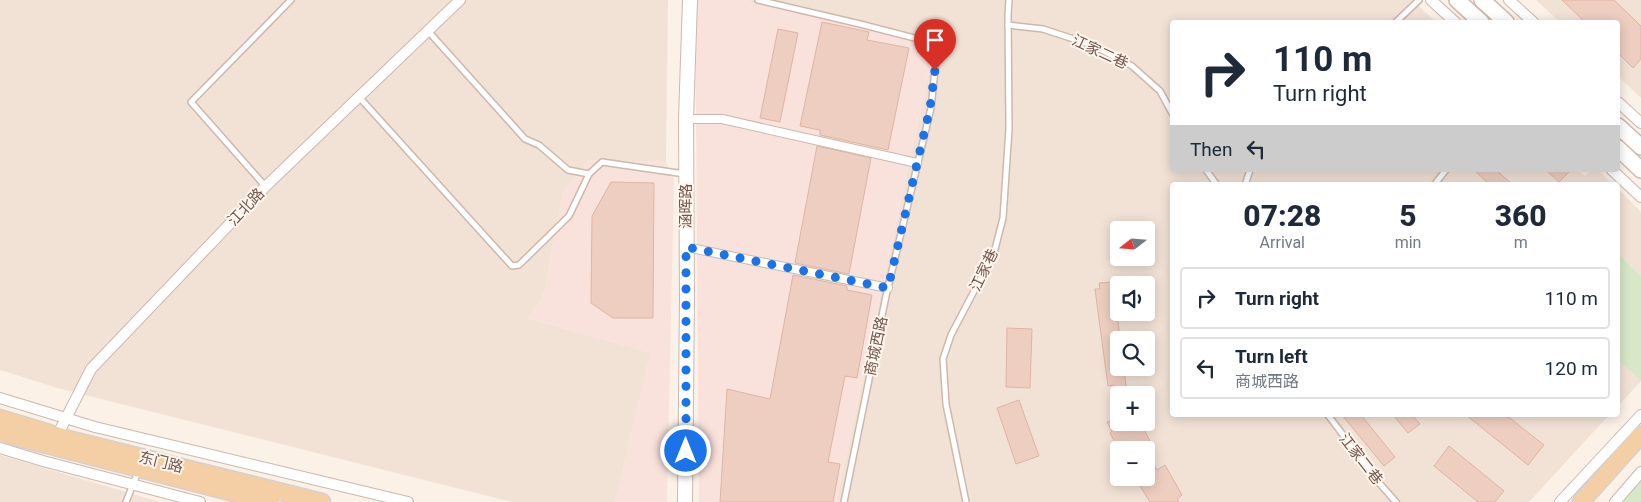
<!DOCTYPE html>
<meta charset="utf-8">
<style>
body{margin:0;font-family:Roboto,"Noto Sans SC",sans-serif;background:#f2f2f3;color:#1f2937;height:100vh;display:flex;flex-direction:column;font-size:19px;white-space:nowrap}
*{box-sizing:border-box;margin:0}
p{font-size:16px;color:#747a83}
.icon{flex:none;width:28px;height:28px;fill:none;stroke:currentColor;stroke-width:2;stroke-linecap:round;stroke-linejoin:round}
.map{position:relative;flex:1;overflow:hidden}
.sheet{position:absolute;left:1170px;top:182px;width:450px;height:235px;display:flex;flex-direction:column;background:#fff;border-radius:5px;box-shadow:0 2px 12px #0003}
.sheet>*{flex:none}
.banner{position:absolute;left:1170px;top:20px;width:450px;height:152px;border-radius:5px;box-shadow:0 2px 12px #0003;background:#fff;color:#1f2937;overflow:hidden}
.needle{width:32px;rotate:253deg}
.buttons{position:absolute;left:1110px;top:221px;display:grid;gap:10px}
.buttons a{display:grid;place-items:center;width:45px;height:45px;border-radius:5px;background:#fff;box-shadow:0 2px 12px #0003;font-size:25px}
.pin{position:absolute;display:grid;place-items:center;width:42px;height:42px;color:#fff;margin:-51px -21px;border-radius:50% 50% 50% 0;rotate:-45deg;box-shadow:0 0 5px #0007}
.pin .icon{rotate:45deg}
.me{position:absolute;width:55px;margin:-28px;rotate:0deg;stroke-linejoin:round;filter:drop-shadow(0 0 4px #0008)}
.turn{display:flex;align-items:center;gap:18px;height:105px;padding:0 20px;font-size:22px}
.turn .icon{width:65px;height:65px;stroke-width:2.5}
.turn b{display:block;font-size:35px;line-height:42px}
.then{display:flex;align-items:center;height:48px;padding:0 20px;background:#0003;gap:10px;font-size:19px}
.eta{display:flex;justify-content:space-evenly;align-items:center;height:85px;text-align:center}
.eta b{font-size:30px;font-weight:800;line-height:35px}
ul{padding:0;list-style:none}
li{display:flex;align-items:center;gap:15px;height:62px;margin:0 10px 8px;padding:0 10px;border:2px solid #e0e1e3;border-radius:5px}
li div{flex:1}
li b{display:block;font-size:19px}
li em{font-style:normal}
.map>svg:first-child{display:block}
</style>
<div class="map">
<svg width="1641" height="502" viewBox="0 0 1641 502">
<rect width="100%" height="100%" fill="#fbf1e7"/>
<g fill="#f2e2d6" fill-rule="evenodd">
<path d="M 0,0 L 668,0 L 666,162 L 589,160 L 563,193 L 543,297 L 527,318 L 651,353 L 615,502 L 512,502 L 61,389 L 0,370 Z"/>
<path d="M 743,0 L 1412,0 L 1436,22 L 1172,22 L 1172,170 L 1578,170 L 1585,176 L 1591,170 L 1598,170 L 1613,185 L 1172,185 L 1172,415 L 1609,415 L 1529,502 L 836,502 L 935,43 ZM 1119,230 L 1146,230 L 1146,258 L 1119,258 ZM 1119,285 L 1146,285 L 1146,312 L 1119,312 ZM 1119,340 L 1146,340 L 1146,368 L 1119,368 ZM 1119,395 L 1146,395 L 1146,422 L 1119,422 ZM 1119,450 L 1146,450 L 1146,478 L 1119,478 Z"/>
<path d="M 1536,0 L 1641,0 L 1641,98 L 1618,76 L 1618,22 L 1560,22 Z"/>
<path d="M 1618,189 L 1641,212 L 1641,276 L 1618,253 Z"/>
<path d="M 1618,360 L 1641,381 L 1618,406 Z"/>
<path d="M 0,455 L 160,502 L 0,502 Z"/>
</g>
<g fill="#fae2dc">
<path d="M 695,0 L 743,0 L 935,42 L 836,502 L 699,502 Z"/>
<path d="M 589,160 L 666,162 L 674,180 L 667,502 L 615,502 L 650,353 L 527,318 L 543,297 L 563,193 Z"/>
</g>
<g fill="#d7e7c7">
<path d="M 1618,253 L 1641,276 L 1641,381 L 1618,360 Z"/>
<path d="M 1641,475 L 1641,502 L 1621,502 Z"/>
</g>
<g fill="#eecec1" stroke="#dfb4a3">
<path d="M 1562,0 L 1614,0 L 1641,26 L 1641,59 L 1633,68 L 1618,53 L 1618,22 L 1585,22 Z"/>
<path d="M 822,22 L 869,32 L 867,40 L 909,48 L 888,150 L 820,135 L 820,130 L 800,126 Z"/>
<path d="M 778,29 L 798,33 L 780,122 L 760,118 Z"/>
<path d="M 817,146 L 871,158 L 849,274 L 795,263 Z"/>
<path d="M 1474,170 L 1496,170 L 1513,185 L 1490,185 Z"/>
<path d="M 1546,170 L 1571,170 L 1559,182 Z"/>
<path d="M 611,182 L 654,183 L 653,318 L 613,318 L 591,303 L 592,216 Z"/>
<path d="M 793,275 L 847,286 L 847,290 L 872,295 L 857,378 L 845,376 L 828,462 L 840,464 L 833,502 L 720,502 L 727,389 L 770,399 Z"/>
<path d="M 1114,282 L 1116,297 L 1119,296 L 1119,311 L 1117,311 L 1120,340 L 1119,340 L 1119,368 L 1124,368 L 1127,395 L 1115,395 L 1114,385 L 1108,386 L 1100,327 L 1095,289 L 1100,289 L 1099,283 Z"/>
<path d="M 1007,328 L 1032,329 L 1030,388 L 1006,387 Z"/>
<path d="M 1019,400 L 1039,456 L 1016,464 L 997,408 Z"/>
<path d="M 1342,415 L 1361,415 L 1395,457 L 1384,466 Z"/>
<path d="M 1393,415 L 1412,415 L 1420,424 L 1408,433 Z"/>
<path d="M 1466,415 L 1506,415 L 1544,445 L 1528,465 Z"/>
<path d="M 1119,417 L 1119,422 L 1127,422 L 1130,427 L 1140,422 L 1151,443 L 1139,450 L 1119,450 L 1110,433 L 1112,431 L 1107,422 Z"/>
<path d="M 1449,446 L 1504,491 L 1495,502 L 1478,502 L 1434,466 Z"/>
<path d="M 1146,452 L 1157,470 L 1165,465 L 1182,495 L 1177,499 L 1179,502 L 1150,502 L 1135,478 L 1146,478 Z"/>
</g>
<g fill="none" stroke-linecap="round" stroke-linejoin="round">
<g stroke="#ccb8ae" stroke-width="8">
<g id="service">
<path d="M 758,0 L 860,24 L 930,42 L 937,51 L 931,108 L 886,296 L 844,502"/>
<path d="M 1396,22 L 1419,0"/>
<path d="M 1008,25 L 1043,29 L 1092,45 L 1132,66 L 1160,91 L 1172,113"/>
<path d="M 428,31 L 525,139 L 539,145 L 568,170 L 589,174"/>
<path d="M 359,97 L 512,266 L 519,265 L 569,216 L 589,174 L 602,162 L 685,174"/>
<path d="M 1206,170 L 1217,185"/>
<path d="M 1245,185 L 1250,170"/>
<path d="M 1434,185 L 1446,170"/>
<path d="M 265,186 L 191,102 L 291,0"/>
<path d="M 1328,415 L 1380,484 L 1396,502"/>
<path d="M 126,502 L 138,472"/>
<path d="M 966,502 L 946,404 L 943,359 L 951,335 L 994,253 L 1003,218 L 1009,129 L 1008,15 L 1009,0"/>
</g>
</g>
<g stroke="#ccb8ae" stroke-width="10">
<g id="pedestrian">
<path d="M 686,119 L 722,119 L 917,163"/>
<path d="M 686,247 L 888,288"/>
</g>
</g>
<g stroke="#ccb8ae" stroke-width="12">
<g id="minor">
<path d="M 1431,0 L 1455,22"/>
<path d="M 1509,0 L 1533,22"/>
<path d="M 1618,102 L 1641,123"/>
<path d="M 1612,170 L 1641,197"/>
<path d="M 0,398 L 95,427 L 408,502"/>
<path d="M 57,436 L 91,369 L 265,187 L 460,0"/>
<path d="M 0,448 L 43,461 L 200,502"/>
<path d="M 1560,502 L 1641,415"/>
<path d="M 1615,502 L 1641,472"/>
</g>
</g>
<g stroke="#ccb8ae" stroke-width="16">
<path id="tertiary" d="M 685,502 L 687,297 L 686,119 L 690,0"/>
</g>
<g stroke="#d0baaf" stroke-width="18">
<g id="secondary">
<path d="M 1457,0 L 1481,22"/>
<path d="M 1482,0 L 1506,22"/>
<path d="M 1618,126 L 1641,147"/>
<path d="M 1618,148 L 1641,170"/>
</g>
</g>
<g stroke="#d8d0cd" stroke-width="19">
<g id="primary">
<path d="M 0,418 L 72,440 L 322,502"/>
<path d="M 0,433 L 269,502"/>
<path d="M 1581,502 L 1641,435"/>
</g>
</g>
<use href="#service" stroke="#fff" stroke-width="5"/>
<use href="#pedestrian" stroke="#fff" stroke-width="8"/>
<use href="#minor" stroke="#fff" stroke-width="10"/>
<use href="#tertiary" stroke="#fff" stroke-width="14"/>
<use href="#secondary" stroke="#fff" stroke-width="15"/>
<use href="#primary" stroke="#f4cfa5" stroke-width="16"/>
</g>
<g fill="none" stroke-linecap="round" stroke-linejoin="round">
<path stroke="#1a73e8" stroke-width="9" stroke-dasharray="0 16.2" d="M 686,451 L 686,247 L 888,288 L 930,108 L 935,70"/>
</g>
<g text-anchor="middle" stroke-width="4" stroke-linejoin="round" paint-order="stroke">
<g font-size="15" fill="#73574d" stroke="#fef6ed">
<text transform="translate(1100 52) rotate(25)" y="5">江家二巷</text>
<text transform="translate(686 206) rotate(-90)" y="5">涵晖路</text>
<text transform="translate(246 207) rotate(-46)" y="5">江北路</text>
<text transform="translate(984 270) rotate(-64)" y="5">江家巷</text>
<text transform="translate(876 346) rotate(-78)" y="5">商城西路</text>
<text transform="translate(1361 459) rotate(52)" y="5">江家二巷</text>
<text transform="translate(161 462) rotate(14)" y="5">东门路</text>
</g>
</g>
</svg>
<div class="buttons">
<a><svg class="needle" viewBox="-14 -14 28 28"><path d="M0-13l5 13h-10z" fill="#e53935"/><path d="M0 13l5-13h-10z" fill="#747a83"/></svg></a>
<a><svg class="icon" aria-label="sound" viewBox="0 0 24 24"><path d="M4 9h4l5-4v14l-5-4H4zM17 9q2 3 0 6"/></svg></a>
<a><svg class="icon" aria-label="search" viewBox="0 0 24 24"><circle cx="10" cy="10" r="6"/><path d="M15 15l6 6"/></svg></a>
<a>+</a>
<a>−</a>
</div>
<div class="pin" style="left:935px;top:70px;background:#d93025"><svg class="icon" aria-label="arrive" viewBox="0 0 24 24"><path d="M6 21V4h12l-3 4 3 4H6"/></svg></div>
<svg class="me" style="left:686px;top:451px" viewBox="-20 -20 40 40"><circle r="17" fill="#1a73e8" stroke="#fff" stroke-width="3"/><path d="M0-11L8 9 0 5-8 9z" fill="#fff"/></svg>
<div class="banner">
<div class="turn"><svg class="icon" aria-label="right" viewBox="0 0 24 24"><path d="M7 20v-9h11M14 6l5 5-5 5"/></svg><div><b>110 m</b>Turn right</div></div>
<div class="then">Then<svg class="icon" aria-label="left" viewBox="0 0 24 24"><path d="M17 20v-9H6M10 6l-5 5 5 5"/></svg></div>
</div>
<section class="sheet">
<div class="eta">
<div><b>07:28</b><p>Arrival</p></div>
<div><b>5</b><p>min</p></div>
<div><b>360</b><p>m</p></div>
</div>
<ul>
<li><svg class="icon" aria-label="right" viewBox="0 0 24 24"><path d="M7 20v-9h11M14 6l5 5-5 5"/></svg><div><b>Turn right</b></div><em>110 m</em></li>
<li><svg class="icon" aria-label="left" viewBox="0 0 24 24"><path d="M17 20v-9H6M10 6l-5 5 5 5"/></svg><div><b>Turn left</b><p>商城西路</p></div><em>120 m</em></li>
</ul>
</section>
</div>
